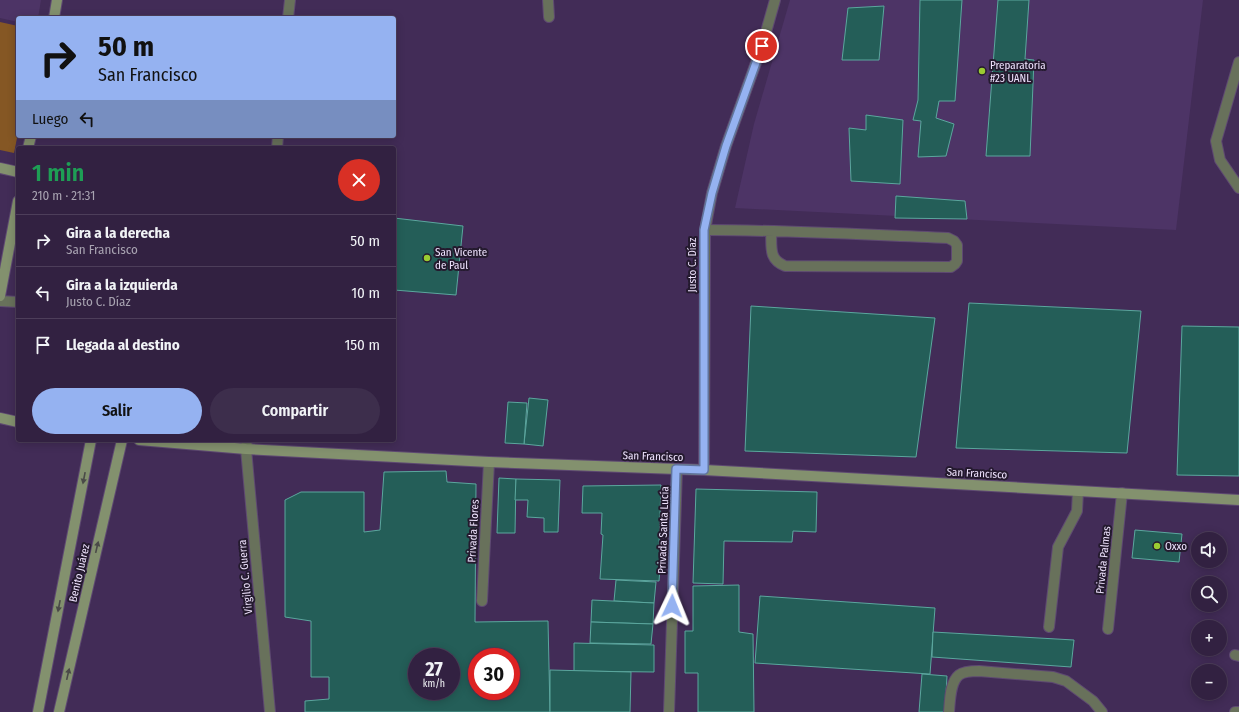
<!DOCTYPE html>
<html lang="es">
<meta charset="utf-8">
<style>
body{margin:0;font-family:"Fira Sans Condensed",sans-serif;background:#3d2e4c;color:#f1f3f6;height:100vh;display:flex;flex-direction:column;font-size:15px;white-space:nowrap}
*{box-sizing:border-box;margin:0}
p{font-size:13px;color:#a8a3b1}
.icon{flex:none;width:22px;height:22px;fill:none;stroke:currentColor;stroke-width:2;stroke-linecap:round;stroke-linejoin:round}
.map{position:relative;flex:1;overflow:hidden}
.panel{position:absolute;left:16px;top:146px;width:380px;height:296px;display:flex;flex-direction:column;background:#322141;border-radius:4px;box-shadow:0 2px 10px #0003,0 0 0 1px #4d3e5a}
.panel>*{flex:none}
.guide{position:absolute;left:16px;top:16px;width:380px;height:122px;border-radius:4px;box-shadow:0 2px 10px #0003,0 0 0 1px #4d3e5a;background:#95b2f1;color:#111;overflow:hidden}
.controls{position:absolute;left:1191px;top:532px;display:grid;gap:8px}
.controls a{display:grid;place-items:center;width:36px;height:36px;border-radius:50%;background:#322141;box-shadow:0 2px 10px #0003,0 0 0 1px #4d3e5a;font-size:20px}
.speed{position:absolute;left:408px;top:648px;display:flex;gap:8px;font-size:20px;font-weight:700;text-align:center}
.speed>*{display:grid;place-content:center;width:52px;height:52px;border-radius:50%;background:#322141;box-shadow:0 2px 10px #0003,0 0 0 1px #4d3e5a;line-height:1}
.speed small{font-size:10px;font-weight:400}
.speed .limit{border:6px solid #d22;background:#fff;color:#111}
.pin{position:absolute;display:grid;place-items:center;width:34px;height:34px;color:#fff;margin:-17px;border:2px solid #fff;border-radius:50%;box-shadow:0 1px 4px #0007}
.me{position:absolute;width:44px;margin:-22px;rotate:2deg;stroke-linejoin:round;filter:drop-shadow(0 0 3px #0008)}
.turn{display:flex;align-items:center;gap:14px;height:84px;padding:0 16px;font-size:18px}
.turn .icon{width:52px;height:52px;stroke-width:2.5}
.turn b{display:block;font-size:28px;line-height:34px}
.then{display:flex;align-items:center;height:38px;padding:0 16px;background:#0003;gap:8px;font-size:15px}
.round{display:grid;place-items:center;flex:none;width:42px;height:42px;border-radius:21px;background:#3d2e4c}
.head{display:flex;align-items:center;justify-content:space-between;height:68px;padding:0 16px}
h1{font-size:24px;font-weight:600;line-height:30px;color:#1e9e55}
.cta{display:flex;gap:8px;margin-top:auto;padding:8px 16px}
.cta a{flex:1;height:46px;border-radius:24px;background:#95b2f1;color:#111;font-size:16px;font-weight:600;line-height:46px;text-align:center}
.cta a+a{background:#3d2e4c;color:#f1f3f6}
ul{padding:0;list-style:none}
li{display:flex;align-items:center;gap:12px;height:52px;padding:0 16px;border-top:1px solid #4d3e5a}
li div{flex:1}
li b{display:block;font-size:15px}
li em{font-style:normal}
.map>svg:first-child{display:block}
</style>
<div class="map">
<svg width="1239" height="712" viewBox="0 0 1239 712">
<rect width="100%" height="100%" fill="#422c57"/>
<g fill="#4d3466">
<path d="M 0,0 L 41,0 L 38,18 L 18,18 L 18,22 L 0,18 Z"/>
<path d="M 790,0 L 1203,0 L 1176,230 L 735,208 L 754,124 Z"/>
</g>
<path fill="#855724" d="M 0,22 L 18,26 L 18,133 L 14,153 L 0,150 Z"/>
<g fill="#245e58" stroke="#5ba79e" fill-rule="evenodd">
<path d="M 920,0 L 962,0 L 955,101 L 939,101 L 936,118 L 954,124 L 946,156 L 918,157 L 921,121 L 913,120 L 918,100 Z"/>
<path d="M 998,0 L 1029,0 L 1025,59 L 1034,60 L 1030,156 L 986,156 Z"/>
<path d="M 884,6 L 879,60 L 842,60 L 848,8 Z"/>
<path d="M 866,115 L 903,120 L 900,184 L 851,181 L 849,128 L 866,130 Z"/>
<path d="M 896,196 L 965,201 L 967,219 L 895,218 Z"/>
<path d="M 394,218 L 463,226 L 456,295 L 394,290 Z"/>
<path d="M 969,303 L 1141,311 L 1127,453 L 956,448 Z"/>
<path d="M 751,306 L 935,318 L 916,457 L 745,451 Z"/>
<path d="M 1182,326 L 1239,327 L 1239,476 L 1177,475 Z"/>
<path d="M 529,398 L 548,400 L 543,446 L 524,444 Z"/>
<path d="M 508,402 L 527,403 L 524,444 L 505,443 Z"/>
<path d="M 446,471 L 447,482 L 476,484 L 475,622 L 548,621 L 550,712 L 305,712 L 305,701 L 329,699 L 329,677 L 311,677 L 311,621 L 285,617 L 285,500 L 301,492 L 364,492 L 364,532 L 380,530 L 384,472 ZM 417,657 L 451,657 L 451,691 L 417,691 ZM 477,657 L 511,657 L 511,691 L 477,691 Z"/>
<path d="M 499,478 L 516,479 L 515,533 L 497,533 Z"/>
<path d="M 516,479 L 560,480 L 558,532 L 544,532 L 544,518 L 527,517 L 528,500 L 515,500 Z"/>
<path d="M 661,485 L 659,545 L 662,545 L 659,581 L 600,579 L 603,535 L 601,534 L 602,513 L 582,513 L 583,486 Z"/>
<path d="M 696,489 L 817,492 L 816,532 L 793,531 L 792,542 L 724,541 L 723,584 L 693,583 Z"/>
<path d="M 1135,530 L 1182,534 L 1179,562 L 1132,558 Z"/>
<path d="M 616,580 L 656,582 L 654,603 L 614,601 Z"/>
<path d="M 739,585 L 739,632 L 753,634 L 754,712 L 698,712 L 698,673 L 685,673 L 685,631 L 693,631 L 693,586 Z"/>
<path d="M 760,596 L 935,608 L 930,674 L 755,663 Z"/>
<path d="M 592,600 L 654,603 L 653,624 L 591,622 Z"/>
<path d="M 591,622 L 653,624 L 651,644 L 590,643 Z"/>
<path d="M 933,632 L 1074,640 L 1071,667 L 932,657 Z"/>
<path d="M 574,643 L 654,645 L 654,672 L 574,671 Z"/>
<path d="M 550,670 L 631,672 L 630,712 L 550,712 Z"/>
<path d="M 922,674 L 947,676 L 945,712 L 919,712 Z"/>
</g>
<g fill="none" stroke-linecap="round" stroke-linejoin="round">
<g stroke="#5e4972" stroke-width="12">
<g id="lane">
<path d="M 548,0 L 549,17"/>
<path d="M 1239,62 L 1216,141 L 1220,160 L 1239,188"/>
<path d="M 705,230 C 786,230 867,235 948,238 L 954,241 L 957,245 L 957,261 L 955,264 L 951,267 L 785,266 C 768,259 772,247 771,231"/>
<path d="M 0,301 L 18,302"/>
<path d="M 1049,627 L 1058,547 L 1077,511 L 1078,491"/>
<path d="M 1108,629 L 1122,493"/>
<path d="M 1235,655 L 1239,656"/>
<path d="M 949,712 C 950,701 950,682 959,675 C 964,671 973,671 979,671 L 1053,677 L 1066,681 L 1093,701 L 1102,712"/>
<path d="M 1235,712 L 1239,712"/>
</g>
</g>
<g stroke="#5e4972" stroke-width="12">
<g id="street">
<path d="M 288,18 L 290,0"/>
<path d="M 277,148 L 278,136"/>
<path d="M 247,440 L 246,449 L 270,712"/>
<path d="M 704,470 L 705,230 L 712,193 L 726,146 L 762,46 L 775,0"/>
<path d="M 482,601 L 489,462"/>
<path d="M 669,712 L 677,469"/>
</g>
</g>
<g stroke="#5e4972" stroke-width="12">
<g id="secondary">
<path d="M 54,18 L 57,0"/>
<path d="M 28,148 L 31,136"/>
<path d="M 0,168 L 18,172"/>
<path d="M 0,296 L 18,201"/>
<path d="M 0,418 L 18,422"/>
<path d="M 139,440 L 246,449 L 489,462 L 704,470 L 1239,500"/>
<path d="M 38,712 L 91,440"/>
<path d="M 59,712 L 122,440"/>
</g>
</g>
<use href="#lane" stroke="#68715b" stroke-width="10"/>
<use href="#street" stroke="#68715b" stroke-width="10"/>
<use href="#secondary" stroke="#83916e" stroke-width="10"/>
</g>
<defs><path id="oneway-solid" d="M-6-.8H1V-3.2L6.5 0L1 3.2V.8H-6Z"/></defs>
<g fill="#4a4a48">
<use href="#oneway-solid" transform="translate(84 478) rotate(101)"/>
<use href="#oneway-solid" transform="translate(97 547) rotate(-77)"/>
<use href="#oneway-solid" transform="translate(59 606) rotate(101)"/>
<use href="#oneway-solid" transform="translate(68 674) rotate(-77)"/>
</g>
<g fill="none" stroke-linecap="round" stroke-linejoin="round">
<g stroke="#61749d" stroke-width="10">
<path id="route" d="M 672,606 L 676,469 L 704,470 L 704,230 L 712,193 L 726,146 L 762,46"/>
</g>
<use href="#route" stroke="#95b2f1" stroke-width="7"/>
</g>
<g fill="#9bcb32" stroke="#241a2e" stroke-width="1.5">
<circle cx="982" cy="71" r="4"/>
<circle cx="427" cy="258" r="4"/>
<circle cx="1157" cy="546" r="4"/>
</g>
<g text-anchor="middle" stroke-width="4" stroke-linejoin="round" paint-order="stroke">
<g font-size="11" fill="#efe3fe" stroke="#241a2e" text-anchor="start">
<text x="990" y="69">Preparatoria<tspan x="990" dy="13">#23 UANL</tspan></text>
<text x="435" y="256">San Vicente<tspan x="435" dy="13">de Paul</tspan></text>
<text x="1165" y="550">Oxxo</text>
</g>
<g font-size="11" fill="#efe3fe" stroke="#241a2e">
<text transform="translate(692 265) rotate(-90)" y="4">Justo C. Díaz</text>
<text transform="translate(653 456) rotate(2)" y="4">San Francisco</text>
<text transform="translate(977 473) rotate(3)" y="4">San Francisco</text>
<text transform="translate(663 530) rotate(-88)" y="4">Privada Santa Lucía</text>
<text transform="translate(473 531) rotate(-87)" y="4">Privada Flores</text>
<text transform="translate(1103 560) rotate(-84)" y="4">Privada Palmas</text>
<text transform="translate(79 573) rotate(-77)" y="4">Benito Juárez</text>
<text transform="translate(245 577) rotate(-95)" y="4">Virgilio C. Guerra</text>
</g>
</g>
</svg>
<div class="controls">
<a><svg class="icon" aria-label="sound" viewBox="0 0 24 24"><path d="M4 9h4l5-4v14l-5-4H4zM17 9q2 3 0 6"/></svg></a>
<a><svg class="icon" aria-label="search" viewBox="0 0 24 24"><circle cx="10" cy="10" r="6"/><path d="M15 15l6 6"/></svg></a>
<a>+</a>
<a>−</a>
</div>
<div class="speed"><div>27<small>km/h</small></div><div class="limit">30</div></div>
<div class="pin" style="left:762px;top:46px;background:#d93025"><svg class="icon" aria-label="arrive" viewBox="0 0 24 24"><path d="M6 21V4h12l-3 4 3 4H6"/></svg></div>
<svg class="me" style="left:672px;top:606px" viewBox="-20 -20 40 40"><path d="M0-17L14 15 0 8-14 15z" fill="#95b2f1" stroke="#fff" stroke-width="4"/></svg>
<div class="guide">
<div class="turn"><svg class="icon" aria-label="right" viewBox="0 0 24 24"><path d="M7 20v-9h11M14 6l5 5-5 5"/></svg><div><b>50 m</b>San Francisco</div></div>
<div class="then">Luego<svg class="icon" aria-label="left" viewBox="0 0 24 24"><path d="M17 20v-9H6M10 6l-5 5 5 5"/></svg></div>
</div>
<section class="panel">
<div class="head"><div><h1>1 min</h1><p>210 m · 21:31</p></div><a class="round" style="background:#d93025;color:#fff"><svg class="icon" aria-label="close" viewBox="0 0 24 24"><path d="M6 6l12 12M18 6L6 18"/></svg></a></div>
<ul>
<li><svg class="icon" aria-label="right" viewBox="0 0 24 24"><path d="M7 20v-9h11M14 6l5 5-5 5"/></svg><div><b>Gira a la derecha</b><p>San Francisco</p></div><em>50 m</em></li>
<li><svg class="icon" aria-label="left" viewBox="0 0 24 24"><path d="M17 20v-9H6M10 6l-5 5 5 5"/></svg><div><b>Gira a la izquierda</b><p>Justo C. Díaz</p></div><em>10 m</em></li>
<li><svg class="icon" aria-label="arrive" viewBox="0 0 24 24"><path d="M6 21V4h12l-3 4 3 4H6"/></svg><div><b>Llegada al destino</b></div><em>150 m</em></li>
</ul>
<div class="cta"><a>Salir</a><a>Compartir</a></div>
</section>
</div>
